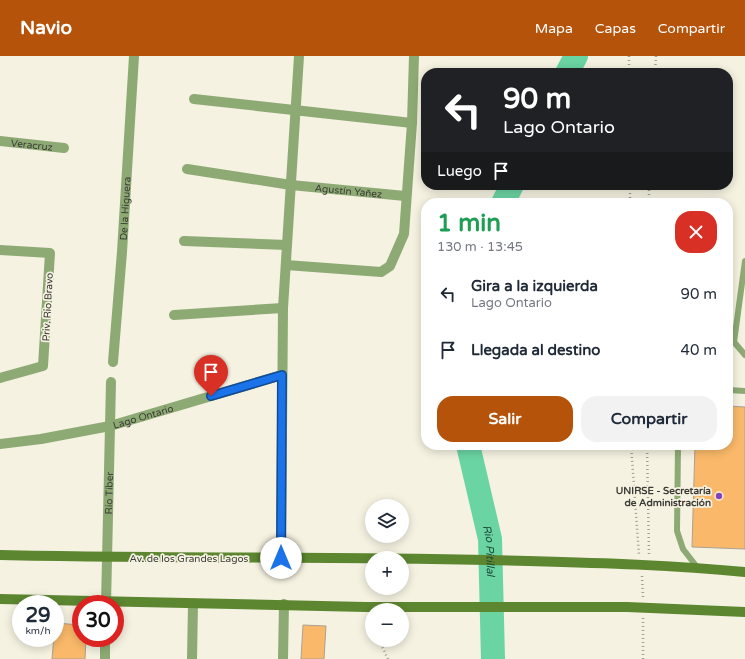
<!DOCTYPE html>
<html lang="es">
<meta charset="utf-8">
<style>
body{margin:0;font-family:"Varela Round",sans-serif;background:#f2f2f3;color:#1f2937;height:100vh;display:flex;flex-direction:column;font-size:15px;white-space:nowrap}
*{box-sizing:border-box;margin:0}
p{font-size:13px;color:#747a83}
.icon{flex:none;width:22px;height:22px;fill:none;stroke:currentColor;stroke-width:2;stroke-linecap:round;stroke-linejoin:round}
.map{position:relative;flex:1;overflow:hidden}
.side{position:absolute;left:421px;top:142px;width:312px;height:252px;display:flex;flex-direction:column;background:#fff;border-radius:16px;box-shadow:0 2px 10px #0003}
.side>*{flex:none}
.hud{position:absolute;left:421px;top:12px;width:312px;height:122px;border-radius:16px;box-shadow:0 2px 10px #0003;background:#202124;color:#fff;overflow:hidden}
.tools{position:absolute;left:365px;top:443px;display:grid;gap:8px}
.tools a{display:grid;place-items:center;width:44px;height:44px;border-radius:50%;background:#fff;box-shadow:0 2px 10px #0003;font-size:20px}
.speed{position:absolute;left:12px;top:539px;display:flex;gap:8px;font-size:20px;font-weight:700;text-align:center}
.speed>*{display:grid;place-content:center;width:52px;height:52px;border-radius:50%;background:#fff;box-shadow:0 2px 10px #0003;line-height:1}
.speed small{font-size:10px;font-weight:400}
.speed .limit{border:6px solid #d22;background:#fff;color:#111}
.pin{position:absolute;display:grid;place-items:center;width:34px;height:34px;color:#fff;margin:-41px -17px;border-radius:50% 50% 50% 0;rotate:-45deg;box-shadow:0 0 4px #0007}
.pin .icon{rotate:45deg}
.me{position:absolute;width:44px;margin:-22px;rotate:0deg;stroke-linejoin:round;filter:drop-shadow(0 0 3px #0008)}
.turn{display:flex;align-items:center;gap:14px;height:84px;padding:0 16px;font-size:18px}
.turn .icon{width:52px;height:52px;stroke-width:2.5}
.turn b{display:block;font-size:28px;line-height:34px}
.then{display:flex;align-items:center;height:38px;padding:0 16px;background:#0003;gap:8px;font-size:15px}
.round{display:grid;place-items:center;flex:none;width:42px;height:42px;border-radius:16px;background:#f2f2f3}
.overview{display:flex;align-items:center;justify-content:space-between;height:68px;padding:0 16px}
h1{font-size:24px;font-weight:800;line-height:30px;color:#1e9e55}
.primary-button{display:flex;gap:8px;margin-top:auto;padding:8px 16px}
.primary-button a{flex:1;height:46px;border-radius:16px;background:#b45309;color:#fff;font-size:16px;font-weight:800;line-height:46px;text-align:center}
.primary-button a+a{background:#f2f2f3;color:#1f2937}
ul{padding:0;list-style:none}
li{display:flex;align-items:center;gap:12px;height:56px;padding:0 16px}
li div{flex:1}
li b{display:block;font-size:15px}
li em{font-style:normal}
header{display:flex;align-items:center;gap:24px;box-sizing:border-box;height:56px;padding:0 20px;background:#b45309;color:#fff}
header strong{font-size:19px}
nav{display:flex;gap:22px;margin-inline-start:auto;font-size:14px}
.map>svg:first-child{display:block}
</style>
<header>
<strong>Navio</strong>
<nav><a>Mapa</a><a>Capas</a><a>Compartir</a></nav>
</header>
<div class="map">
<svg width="745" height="603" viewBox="0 0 745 603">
<rect width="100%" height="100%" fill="#f5f2e1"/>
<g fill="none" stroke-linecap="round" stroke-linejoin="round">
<g stroke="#6ad4a3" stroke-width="24">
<path d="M 567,17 L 576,0"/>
<path d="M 503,147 L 512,129"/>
<path id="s1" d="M 468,389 L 490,483 L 493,603"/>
</g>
</g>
<g fill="#fab96a" stroke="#aba093">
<path d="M 728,350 L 745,351 L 745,493 L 692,491 L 695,389 L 728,389 Z"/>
<path d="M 55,567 L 81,569 L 81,582 L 86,582 L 85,603 L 52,603 Z"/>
<path d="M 303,569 L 326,570 L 324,603 L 301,603 Z"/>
</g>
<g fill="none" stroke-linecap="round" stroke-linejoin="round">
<g stroke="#a19e92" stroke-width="2.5" stroke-dasharray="1 3" stroke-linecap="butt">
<path d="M 629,0 L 629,17"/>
<path d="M 655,17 L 656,0"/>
<path d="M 630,129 L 630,147"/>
<path d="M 649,147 L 649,129"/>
<path d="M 631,389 L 639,499"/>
<path d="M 647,389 L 649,499"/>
<path d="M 642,520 L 643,541"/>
<path d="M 643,562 L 643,603"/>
<path d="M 379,584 L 388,603"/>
</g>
<g stroke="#8daa74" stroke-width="6">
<path d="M 745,205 L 734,286 L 745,299"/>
<path d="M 728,334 L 745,335"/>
<path d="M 678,389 L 677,475 L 683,493 L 697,511"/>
</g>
<g stroke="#8daa74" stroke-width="10">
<path d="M 194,43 L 412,67"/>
<path id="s2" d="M 0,85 L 64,92"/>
<path id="s3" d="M 187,113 L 291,129 L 405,140"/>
<path d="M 184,185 L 287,189"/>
<path d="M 0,194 L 50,197 L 43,310 L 0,322"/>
<path d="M 286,209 L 381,216 L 390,210 L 404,178 L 412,67 L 414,0"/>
<path d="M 174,259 L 283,252"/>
<path id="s4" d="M 113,306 L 122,196 L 134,0"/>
<path id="s5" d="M 0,388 L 41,383 L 110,370 L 282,319"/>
<path d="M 281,502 L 283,252 L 299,0"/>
<path id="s6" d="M 106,548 L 111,326"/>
<path d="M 105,603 L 105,582"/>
<path d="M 192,603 L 193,548"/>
<path d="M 283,603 L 284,548"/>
</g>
<g stroke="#5d8630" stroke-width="10">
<path d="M 0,499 C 176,503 352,500 528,505 C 601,507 673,509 745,516"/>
<path d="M 0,543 L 366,551 L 627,551 L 745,556"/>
</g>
</g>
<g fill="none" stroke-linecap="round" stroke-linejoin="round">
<g stroke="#114b97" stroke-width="10">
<path id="route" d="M 211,340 L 282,319 L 281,502"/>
</g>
<use href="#route" stroke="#1a73e8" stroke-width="7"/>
</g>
<circle fill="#8643b8" stroke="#f5f2e1" stroke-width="1.5" cx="719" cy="440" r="4"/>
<g text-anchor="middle" stroke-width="3.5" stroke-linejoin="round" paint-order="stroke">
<g font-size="10" fill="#3c3b35" stroke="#f5f2e1">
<text dy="4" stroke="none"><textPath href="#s2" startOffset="32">Veracruz</textPath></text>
<text dy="4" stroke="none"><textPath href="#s3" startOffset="163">Agustín Yañez</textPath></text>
<text dy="4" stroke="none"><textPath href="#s4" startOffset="154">De la Higuera</textPath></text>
<text transform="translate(47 251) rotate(-87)" y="4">Priv. Rio Bravo</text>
<text dy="4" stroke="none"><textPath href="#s5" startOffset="146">Lago Ontario</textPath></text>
<text dy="4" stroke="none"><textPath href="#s6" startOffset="111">Río Tíber</textPath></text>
<text x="189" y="506">Av. de los Grandes Lagos</text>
</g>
<g font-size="10" font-weight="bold" fill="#3c3b35" stroke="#f5f2e1" text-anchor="end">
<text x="711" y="438">UNIRSE - Secretaría<tspan x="711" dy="12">de Administración</tspan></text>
</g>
<g font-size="11" font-style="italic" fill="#1e4b36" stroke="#f5f2e1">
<text dy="4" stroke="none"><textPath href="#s1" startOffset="108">Rio Pitillal</textPath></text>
</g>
</g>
</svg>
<div class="tools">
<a><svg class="icon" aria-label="layers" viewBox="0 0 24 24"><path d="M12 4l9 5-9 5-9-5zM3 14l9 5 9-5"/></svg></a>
<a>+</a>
<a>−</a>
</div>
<div class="speed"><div>29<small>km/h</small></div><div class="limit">30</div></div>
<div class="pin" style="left:211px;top:340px;background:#d93025"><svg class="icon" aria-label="arrive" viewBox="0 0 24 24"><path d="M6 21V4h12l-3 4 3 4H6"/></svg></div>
<svg class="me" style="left:281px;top:502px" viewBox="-20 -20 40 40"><circle r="19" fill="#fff"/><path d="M0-13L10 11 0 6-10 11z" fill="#1a73e8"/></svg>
<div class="hud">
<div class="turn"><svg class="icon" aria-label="left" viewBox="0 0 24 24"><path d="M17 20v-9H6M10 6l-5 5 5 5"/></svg><div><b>90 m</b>Lago Ontario</div></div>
<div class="then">Luego<svg class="icon" aria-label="arrive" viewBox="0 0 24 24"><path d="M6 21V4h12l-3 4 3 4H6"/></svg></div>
</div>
<section class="side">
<div class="overview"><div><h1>1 min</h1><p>130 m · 13:45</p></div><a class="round" style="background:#d93025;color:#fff"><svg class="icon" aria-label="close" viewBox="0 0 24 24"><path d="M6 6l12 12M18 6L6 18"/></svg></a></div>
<ul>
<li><svg class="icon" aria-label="left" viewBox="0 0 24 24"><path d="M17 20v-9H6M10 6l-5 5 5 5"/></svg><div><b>Gira a la izquierda</b><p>Lago Ontario</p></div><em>90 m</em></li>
<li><svg class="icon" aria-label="arrive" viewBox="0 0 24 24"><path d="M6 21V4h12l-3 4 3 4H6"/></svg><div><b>Llegada al destino</b></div><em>40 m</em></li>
</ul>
<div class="primary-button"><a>Salir</a><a>Compartir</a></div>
</section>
</div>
